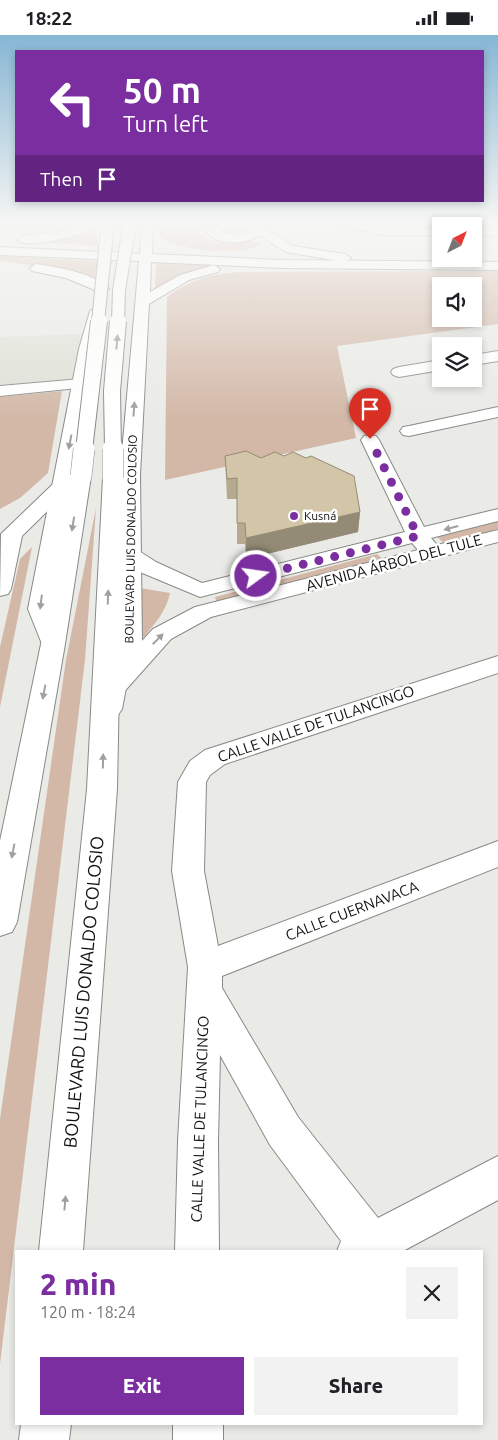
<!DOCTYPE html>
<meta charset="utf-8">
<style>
body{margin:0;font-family:Ubuntu,sans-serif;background:#f2f2f2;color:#202124;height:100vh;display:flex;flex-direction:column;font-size:19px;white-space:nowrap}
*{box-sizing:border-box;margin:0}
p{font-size:16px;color:#757577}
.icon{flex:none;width:28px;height:28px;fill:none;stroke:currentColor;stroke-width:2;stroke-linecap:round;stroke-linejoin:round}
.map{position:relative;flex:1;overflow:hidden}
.drawer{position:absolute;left:15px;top:1215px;width:468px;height:175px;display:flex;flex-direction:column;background:#fff;border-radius:0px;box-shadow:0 2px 8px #0003}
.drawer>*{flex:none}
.top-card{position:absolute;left:15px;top:15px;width:469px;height:152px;border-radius:0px;box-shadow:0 2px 8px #0003;background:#7b2ea0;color:#fff;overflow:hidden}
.needle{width:32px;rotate:42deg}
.controls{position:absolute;left:432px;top:182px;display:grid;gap:10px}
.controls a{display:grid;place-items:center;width:50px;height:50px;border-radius:0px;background:#fff;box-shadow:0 2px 8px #0003;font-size:25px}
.pin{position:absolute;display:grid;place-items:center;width:42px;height:42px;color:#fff;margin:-51px -21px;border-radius:50% 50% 50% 0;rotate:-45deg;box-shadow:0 0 5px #0007}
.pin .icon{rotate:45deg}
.me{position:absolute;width:55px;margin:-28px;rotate:76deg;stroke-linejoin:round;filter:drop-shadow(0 0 4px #0008)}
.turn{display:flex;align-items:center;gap:18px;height:105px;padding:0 25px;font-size:22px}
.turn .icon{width:65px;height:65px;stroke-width:2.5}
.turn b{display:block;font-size:35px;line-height:42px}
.then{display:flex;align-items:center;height:48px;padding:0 25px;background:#0003;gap:10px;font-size:19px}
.round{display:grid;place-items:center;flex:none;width:52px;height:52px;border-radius:0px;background:#f2f2f2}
.head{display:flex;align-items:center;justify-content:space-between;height:85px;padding:0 25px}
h1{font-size:30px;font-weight:800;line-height:38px;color:#7b2ea0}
.primary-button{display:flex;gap:10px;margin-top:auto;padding:10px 25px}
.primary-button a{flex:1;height:58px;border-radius:0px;background:#7b2ea0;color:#fff;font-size:20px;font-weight:800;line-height:58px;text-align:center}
.primary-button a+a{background:#f2f2f2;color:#202124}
.status{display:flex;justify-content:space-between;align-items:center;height:35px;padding:0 25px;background:#fff;direction:ltr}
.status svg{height:14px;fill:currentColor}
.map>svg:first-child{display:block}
</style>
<div class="status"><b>18:22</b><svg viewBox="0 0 49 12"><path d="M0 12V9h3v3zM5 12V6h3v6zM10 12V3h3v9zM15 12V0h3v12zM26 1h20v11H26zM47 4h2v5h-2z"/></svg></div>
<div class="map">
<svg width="498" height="1405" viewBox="0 0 498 1405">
<rect width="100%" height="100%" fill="#eaebe7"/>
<g fill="#dee1d6">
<path d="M 0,187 L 87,187 L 64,197 L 0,198 Z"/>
<path d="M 82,299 L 74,345 L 0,351 L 0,302 Z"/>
</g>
<g fill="#d3b8a8" fill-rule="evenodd">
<path d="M 164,187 L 187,187 L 215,190 L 213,192 L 203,191 L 199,196 C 212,218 242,197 260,209 C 245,223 175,215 160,202 L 159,193 Z"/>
<path d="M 88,198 L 98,198 L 100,211 L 33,207 L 60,205 Z"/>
<path d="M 0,221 L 97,226 L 95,244 L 51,233 L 0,226 Z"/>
<path d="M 159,228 L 225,230 L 180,241 L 155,254 L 156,229 Z"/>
<path d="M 498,236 L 498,289 L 337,311 L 356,403 L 165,445 L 167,262 C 188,245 212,239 239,237 ZM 441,251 L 474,251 L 474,284 L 441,284 Z"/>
<path d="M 62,356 L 48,438 L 20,463 L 0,474 L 0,362 Z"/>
<path d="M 96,473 L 85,625 L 0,1329 L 0,1084 L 66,625 Z"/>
<path d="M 498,486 L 498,494 L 445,509 L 437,502 Z"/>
<path d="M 32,512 L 0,672 L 0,612 L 20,524 Z"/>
<path d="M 377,519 L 383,524 L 217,568 L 215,562 Z"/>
<path d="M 140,553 L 170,558 C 166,577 155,588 144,602 L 137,603 Z"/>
</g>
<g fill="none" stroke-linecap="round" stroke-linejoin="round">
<g stroke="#898a87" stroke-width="2">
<g id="street">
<path d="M 226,187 L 251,189 L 270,197 L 293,211 L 345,219 L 351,223 L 345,227 L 286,217 L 259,200 C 246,210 219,211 207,198 L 209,194 ZM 229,193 L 250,196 L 235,200 L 220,197 Z"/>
<path d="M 336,187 L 355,187 L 381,194 L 441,194 L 441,200 L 381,200 L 338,189 Z"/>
<path d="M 474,194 L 498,195 L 498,201 L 474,200 Z"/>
<path d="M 498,316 L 498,326 L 474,330 L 474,320 Z"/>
<path d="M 441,325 L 441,335 L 399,342 L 393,340 L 391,337 L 393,334 L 399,332 Z"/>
<path d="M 81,344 L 87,346 L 89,349 L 87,352 L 0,361 L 0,351 Z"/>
<path d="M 498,372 L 498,382 L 409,401 L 403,400 L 400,396 L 403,392 L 409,391 Z"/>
<path d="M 370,400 L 376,401 L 379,405 L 424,492 L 498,474 L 498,486 L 431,503 L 437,510 L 498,495 L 498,507 L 211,582 L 171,604 L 122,659 L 113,662 L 104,659 L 100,653 L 104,647 L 153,594 L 195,572 L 418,515 L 412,508 L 200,562 L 140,537 L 123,526 L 120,521 L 123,516 L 131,514 L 139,516 L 156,527 L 202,548 L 405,497 L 361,405 L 364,401 Z"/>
<path d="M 498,621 L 498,638 L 225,729 L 210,740 L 206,747 L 204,836 L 218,911 L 498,806 L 498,832 L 222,941 L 222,953 L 298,1082 L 378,1183 L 498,1121 L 498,1165 L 403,1216 L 337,1216 L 341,1206 L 270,1110 L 220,1020 L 218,1106 L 219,1216 L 175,1216 L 178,1106 L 188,932 L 172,836 L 178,747 L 190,726 L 205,715 Z"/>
<rect x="173" y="1389" width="50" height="16"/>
</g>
</g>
<g stroke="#898a87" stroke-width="2">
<g id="secondary">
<path d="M 86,187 L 103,187 L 112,217 L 140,219 L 142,187 L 153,187 L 152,219 L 281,225 L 498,227 L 498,235 L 281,233 L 151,227 L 150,257 L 180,240 L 214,230 L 220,234 L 218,237 L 189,245 L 149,269 L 140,440 L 142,609 L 126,653 L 122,674 L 118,680 L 109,683 L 100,680 L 96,674 L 100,653 L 118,609 L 120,440 L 139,226 L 111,225 L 109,233 L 103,237 L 97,233 L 98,224 L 0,220 L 0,212 L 100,217 L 94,192 C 82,200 27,215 17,205 L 23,201 L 66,196 Z"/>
<path d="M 36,229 C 56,232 96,238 109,254 L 102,258 L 66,243 L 32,236 L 30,233 Z"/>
<path d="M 97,272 L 104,276 L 95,314 L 52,574 L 65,609 L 62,614 L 53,617 L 44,614 L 28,574 L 79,314 L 90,276 Z"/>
</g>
</g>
<g stroke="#898a87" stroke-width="2">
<g id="primary">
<path d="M 81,435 L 88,437 L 91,441 L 65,609 L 17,887 L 12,897 L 0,901 L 0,806 L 41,609 L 69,455 L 22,501 L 11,554 L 8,559 L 0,561 L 1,499 L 54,448 L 61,446 L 68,448 L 70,450 L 74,437 Z"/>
<path d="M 113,437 L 120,439 L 123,443 L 117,754 L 83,1216 L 39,1216 L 87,754 L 103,443 L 106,439 Z"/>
<path d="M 21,1389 L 71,1389 L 69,1405 L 19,1405 Z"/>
</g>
</g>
<use href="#street" fill="#fff" fill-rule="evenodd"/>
<use href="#secondary" fill="#fff" fill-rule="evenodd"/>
<use href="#primary" fill="#fff" fill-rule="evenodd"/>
<g stroke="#898a87" stroke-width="14" stroke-linecap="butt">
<g id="primary-bridge-far2">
<path d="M 98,287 L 108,187"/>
<path d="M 118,287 L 119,255 L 130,187"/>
</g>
</g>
<g stroke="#898a87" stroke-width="18" stroke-linecap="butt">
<g id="primary-bridge-far1">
<path d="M 84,415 L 99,286"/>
<path d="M 113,415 L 112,356 L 118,286"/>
</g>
</g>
<g stroke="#898a87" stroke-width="22" stroke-linecap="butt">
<g id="primary-bridge">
<path d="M 113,414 L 113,443"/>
<path d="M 81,441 L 84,414"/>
</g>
</g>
<use href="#primary-bridge-far2" stroke="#fff" stroke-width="12"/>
<use href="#primary-bridge-far1" stroke="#fff" stroke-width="16"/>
<use href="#primary-bridge" stroke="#fff" stroke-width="21"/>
</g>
<g fill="#b5aa90">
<path d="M 29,187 L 62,187 L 62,190 L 52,191 Z"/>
<path d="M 225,421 L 360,477 L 358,497 L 246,524 L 245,509 L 237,509 L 237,464 L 227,464 Z"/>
</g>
<g fill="#948b76">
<path d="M 51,187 L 62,187 L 62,190 L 52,191 Z"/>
<path d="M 360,477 L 358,497 L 246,524 L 246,503 Z"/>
</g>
<path fill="#d3c6a8" stroke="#948b76" d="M 246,416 L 261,423 L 275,417 L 284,421 L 293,417 L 306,423 L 311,421 L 354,441 L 360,477 L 246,503 L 245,488 L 237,488 L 237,443 L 227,444 L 225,421 Z"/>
<defs><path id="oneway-solid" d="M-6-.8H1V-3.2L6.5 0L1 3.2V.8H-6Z" transform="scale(1.25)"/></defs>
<g fill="#9fa09f">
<use href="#oneway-solid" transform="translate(117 307) rotate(-85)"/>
<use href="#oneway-solid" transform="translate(134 374) rotate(-86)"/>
<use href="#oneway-solid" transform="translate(70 407) rotate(101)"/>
<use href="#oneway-solid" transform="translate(73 489) rotate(99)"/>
<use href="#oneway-solid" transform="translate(451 493) rotate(165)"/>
<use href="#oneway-solid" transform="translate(108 562) rotate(-88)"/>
<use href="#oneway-solid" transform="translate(41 567) rotate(97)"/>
<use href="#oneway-solid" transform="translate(158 604) rotate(-45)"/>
<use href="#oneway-solid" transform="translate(44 657) rotate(101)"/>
<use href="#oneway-solid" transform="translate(103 726) rotate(-89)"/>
<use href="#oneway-solid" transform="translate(13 816) rotate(101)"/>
<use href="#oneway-solid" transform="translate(65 1168) rotate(-85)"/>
</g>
<linearGradient id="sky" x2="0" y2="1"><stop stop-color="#86b6d4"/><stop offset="0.49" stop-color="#f6f6f4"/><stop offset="1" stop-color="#f6f6f4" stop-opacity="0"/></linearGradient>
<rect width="498" height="384" fill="url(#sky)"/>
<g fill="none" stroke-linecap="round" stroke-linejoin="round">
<path stroke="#7b2ea0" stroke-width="9" stroke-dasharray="0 16.2" d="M 256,541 L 418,501 L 370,404"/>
</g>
<circle fill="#7b2ea0" stroke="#fff" stroke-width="2" cx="294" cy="481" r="5"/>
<g text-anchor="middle" stroke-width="5" stroke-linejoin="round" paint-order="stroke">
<g font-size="12" fill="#101110" stroke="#fff" text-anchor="start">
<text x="304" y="485">Kusná</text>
</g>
<g font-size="12" fill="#101110" stroke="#fff">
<text transform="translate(131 504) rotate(-89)" y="4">BOULEVARD LUIS DONALDO COLOSIO</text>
</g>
<g font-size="15" fill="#101110" stroke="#fff">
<text transform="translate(394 528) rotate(-15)" y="5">AVENIDA ÁRBOL DEL TULE</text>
<text transform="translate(316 689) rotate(-19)" y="5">CALLE VALLE DE TULANCINGO</text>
<text transform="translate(352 876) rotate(-21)" y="5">CALLE CUERNAVACA</text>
<text transform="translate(200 1084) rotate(-88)" y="5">CALLE VALLE DE TULANCINGO</text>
</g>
<g font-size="18" fill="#101110" stroke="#fff">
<text transform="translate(84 957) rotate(-85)" y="6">BOULEVARD LUIS DONALDO COLOSIO</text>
</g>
</g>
</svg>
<div class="controls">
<a><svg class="needle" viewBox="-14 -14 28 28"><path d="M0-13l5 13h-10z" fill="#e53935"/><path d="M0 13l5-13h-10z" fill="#757577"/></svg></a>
<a><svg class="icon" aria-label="sound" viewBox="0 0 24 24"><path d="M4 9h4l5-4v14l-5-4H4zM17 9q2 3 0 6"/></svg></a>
<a><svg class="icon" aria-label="layers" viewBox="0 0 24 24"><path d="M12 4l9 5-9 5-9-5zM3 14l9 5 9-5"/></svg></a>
</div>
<div class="pin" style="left:370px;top:404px;background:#d93025"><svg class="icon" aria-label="arrive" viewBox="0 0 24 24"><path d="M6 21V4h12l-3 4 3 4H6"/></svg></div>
<svg class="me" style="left:256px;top:541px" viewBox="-20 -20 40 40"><circle r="17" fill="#7b2ea0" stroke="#fff" stroke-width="3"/><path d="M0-11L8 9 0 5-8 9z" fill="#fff"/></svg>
<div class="top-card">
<div class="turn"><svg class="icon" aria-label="left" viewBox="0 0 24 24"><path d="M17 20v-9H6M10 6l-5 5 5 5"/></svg><div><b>50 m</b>Turn left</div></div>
<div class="then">Then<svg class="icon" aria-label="arrive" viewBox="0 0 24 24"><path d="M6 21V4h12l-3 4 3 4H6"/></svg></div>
</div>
<section class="drawer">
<div class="head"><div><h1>2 min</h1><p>120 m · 18:24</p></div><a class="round"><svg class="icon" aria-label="close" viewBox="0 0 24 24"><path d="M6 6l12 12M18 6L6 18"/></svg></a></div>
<div class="primary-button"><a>Exit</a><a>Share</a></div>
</section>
</div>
